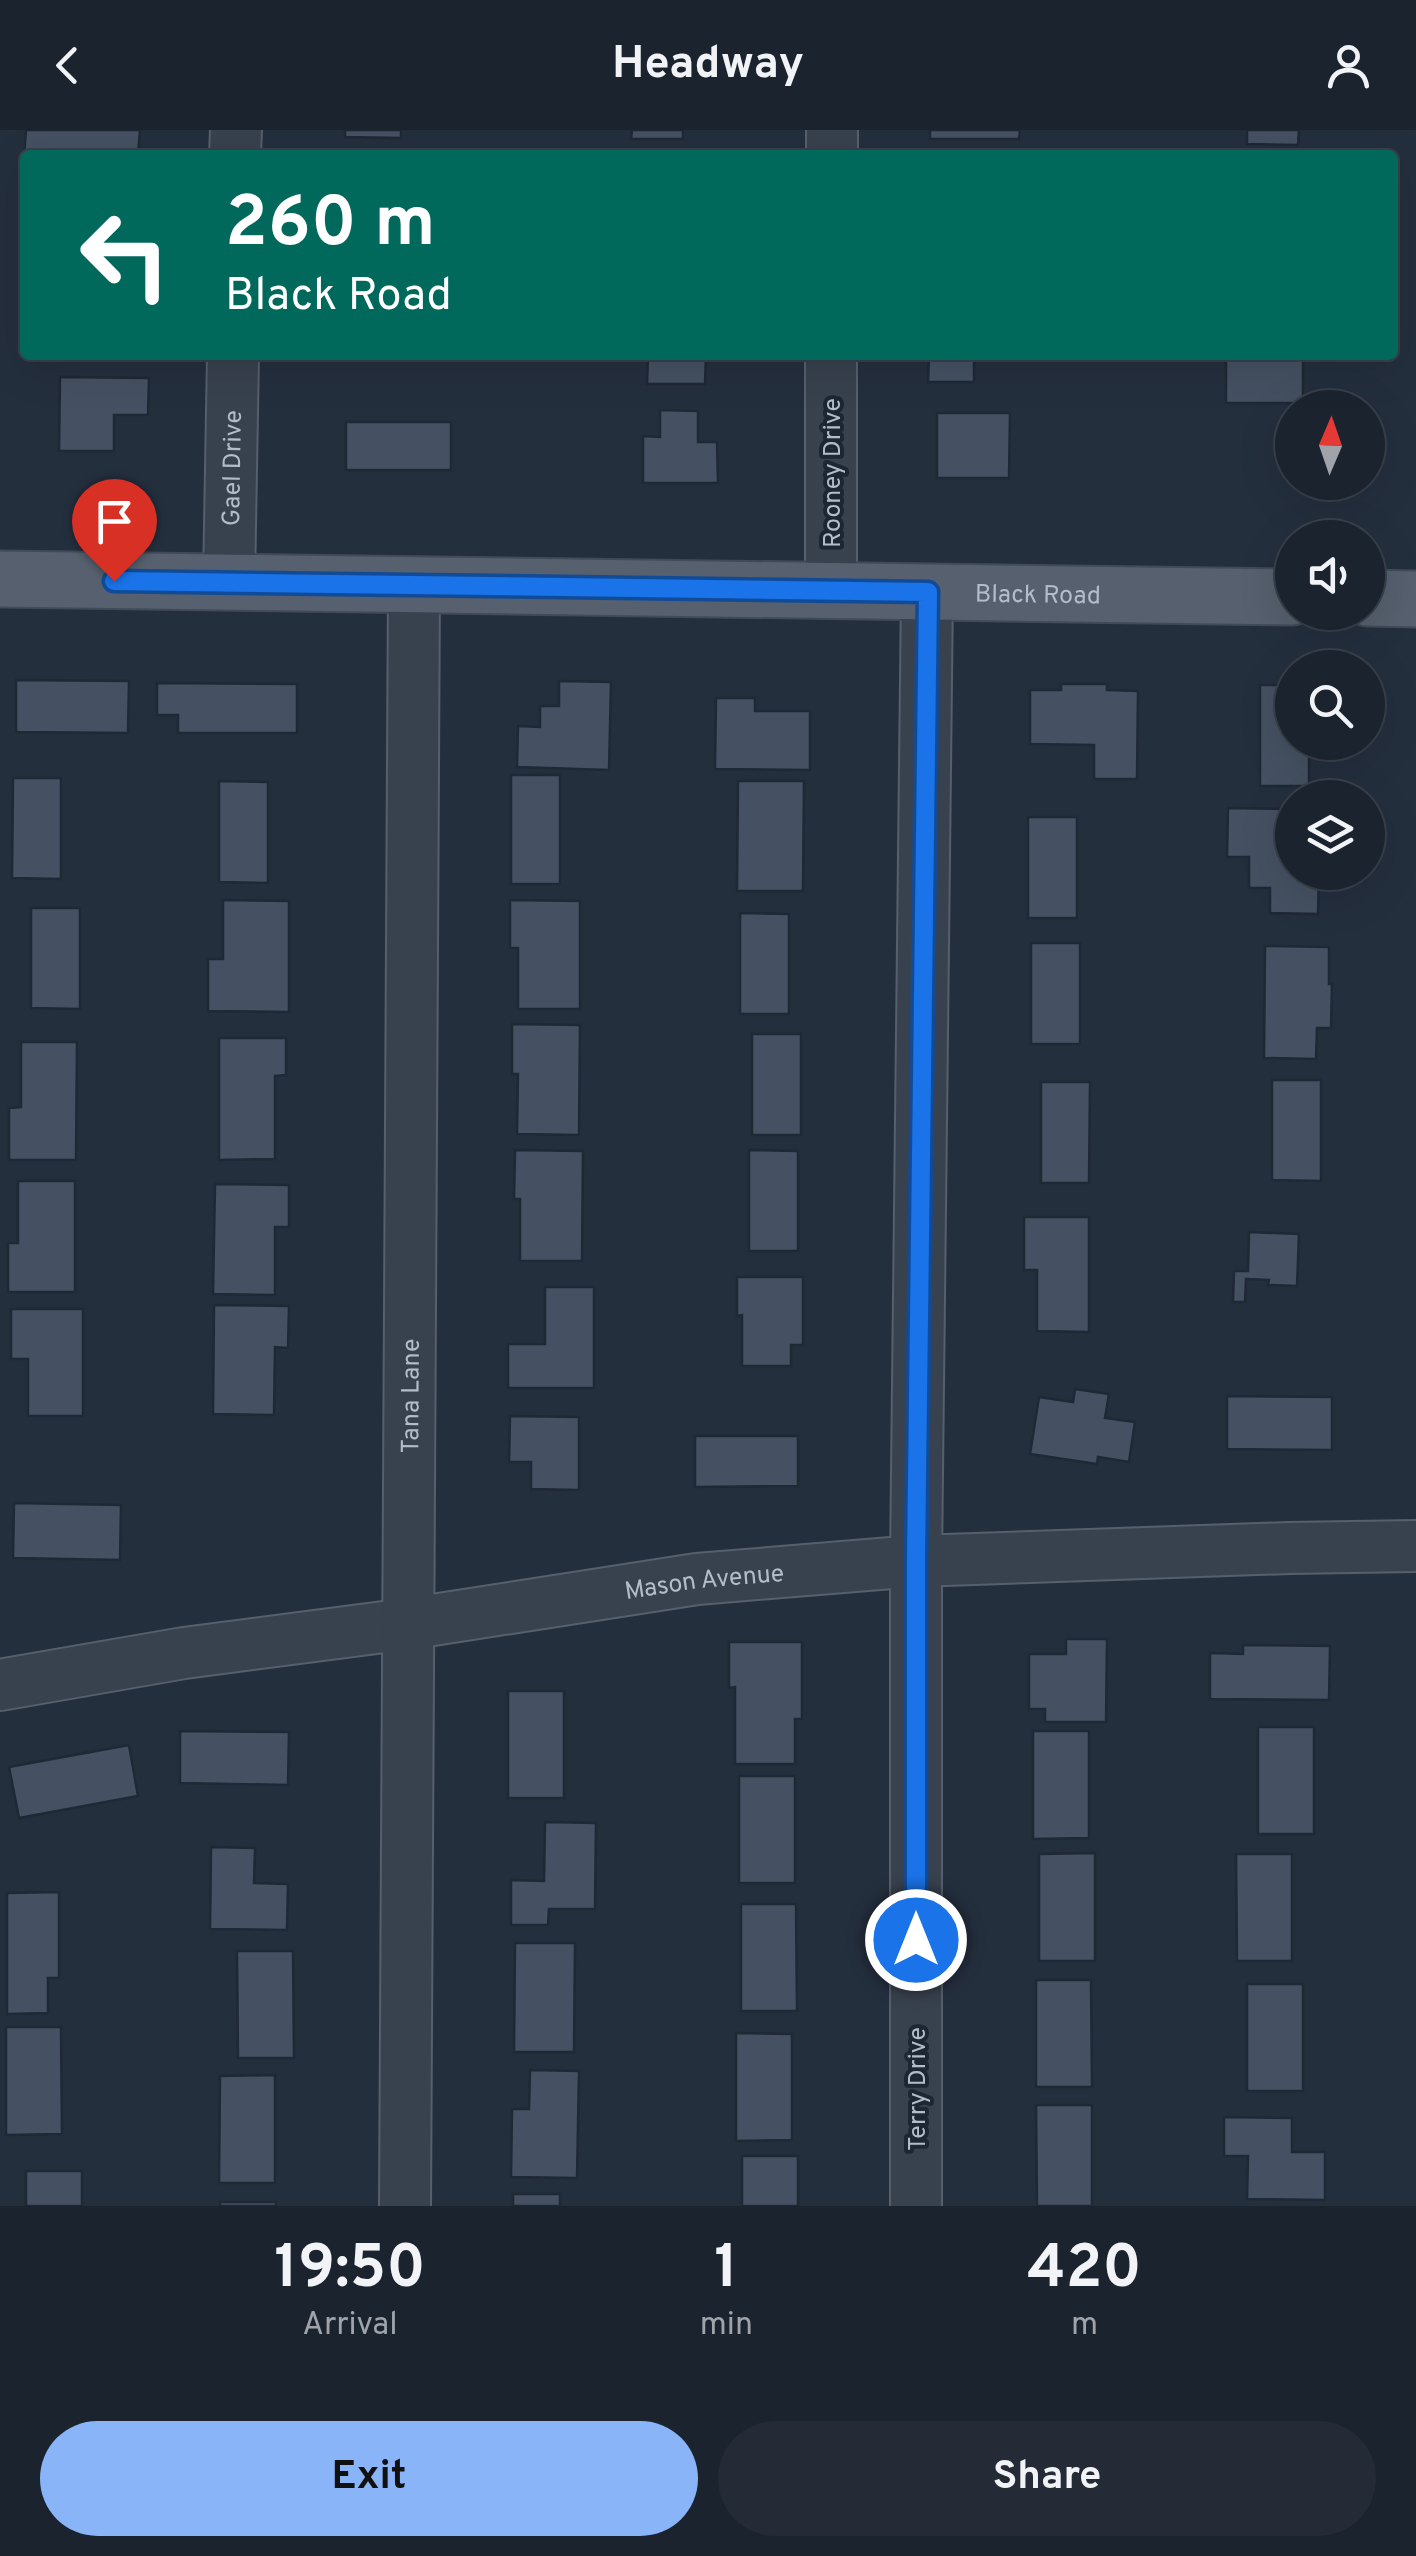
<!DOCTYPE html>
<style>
body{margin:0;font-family:Overpass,sans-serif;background:#242b36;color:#f1f3f6;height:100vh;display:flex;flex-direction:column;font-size:38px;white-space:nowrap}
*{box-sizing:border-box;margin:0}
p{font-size:32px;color:#a0a4aa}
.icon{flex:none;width:55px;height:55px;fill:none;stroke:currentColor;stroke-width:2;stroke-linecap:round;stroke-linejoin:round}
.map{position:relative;height:2076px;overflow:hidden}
.sheet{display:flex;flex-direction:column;background:#1b232e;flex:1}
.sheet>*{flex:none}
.banner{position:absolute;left:20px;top:20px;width:1378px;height:210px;border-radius:10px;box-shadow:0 10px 40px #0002,0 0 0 2px #39404a;background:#00695c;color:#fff;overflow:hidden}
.needle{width:65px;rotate:2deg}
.controls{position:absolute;left:1275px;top:260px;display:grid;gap:20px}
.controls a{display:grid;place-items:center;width:110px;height:110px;border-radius:50%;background:#1b232e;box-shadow:0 10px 40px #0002,0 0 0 2px #39404a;font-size:50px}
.pin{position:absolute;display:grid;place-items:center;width:85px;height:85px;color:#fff;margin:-102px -42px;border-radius:50% 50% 50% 0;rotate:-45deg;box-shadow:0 0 10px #0007}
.pin .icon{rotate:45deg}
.me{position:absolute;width:110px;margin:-55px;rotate:0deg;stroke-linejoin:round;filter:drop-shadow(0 0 8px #0008)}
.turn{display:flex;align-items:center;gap:35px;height:210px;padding:0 40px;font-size:45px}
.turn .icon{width:130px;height:130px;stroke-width:2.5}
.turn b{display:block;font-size:70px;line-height:85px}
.eta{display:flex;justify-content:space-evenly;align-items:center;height:170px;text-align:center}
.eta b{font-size:60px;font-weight:700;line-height:70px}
.action{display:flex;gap:20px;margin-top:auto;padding:20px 40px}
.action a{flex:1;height:115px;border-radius:60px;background:#8ab4f8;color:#111;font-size:40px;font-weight:700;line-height:115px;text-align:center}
.action a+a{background:#242b36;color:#f1f3f6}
header{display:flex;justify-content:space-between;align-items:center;height:130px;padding:0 40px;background:#1b232e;font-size:45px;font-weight:700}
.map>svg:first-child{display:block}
</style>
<header><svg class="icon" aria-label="back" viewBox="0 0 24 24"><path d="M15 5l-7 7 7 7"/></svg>Headway<svg class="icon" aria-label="person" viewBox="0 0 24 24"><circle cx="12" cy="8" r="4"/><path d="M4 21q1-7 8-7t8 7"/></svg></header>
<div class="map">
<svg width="1416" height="2076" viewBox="0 0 1416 2076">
<rect width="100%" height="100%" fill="#242f3e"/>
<g fill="#455162" stroke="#1f2835" stroke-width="2.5">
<path d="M 26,0 L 140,0 L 138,25 L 25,25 L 25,66 L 21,65 Z"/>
<path d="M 345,0 L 401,0 L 401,8 L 345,7 Z"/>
<path d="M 632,0 L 683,0 L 683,9 L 631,9 Z"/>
<path d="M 930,0 L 1020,0 L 1019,9 L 930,9 Z"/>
<path d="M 1247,0 L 1299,0 L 1298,15 L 1247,14 Z"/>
<path d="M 25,130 L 25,189 L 20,131 Z"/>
<path d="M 648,225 L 706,225 L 705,254 L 647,254 Z"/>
<path d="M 929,225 L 974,225 L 974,252 L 928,252 Z"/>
<rect x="1226" y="225" width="77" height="48"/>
<path d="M 60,247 L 149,248 L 148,285 L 114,285 L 114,321 L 59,321 Z"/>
<path d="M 660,280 L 698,281 L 698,312 L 717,312 L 718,353 L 643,353 L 643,306 L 660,307 Z"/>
<path d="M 937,283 L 1010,283 L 1009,348 L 937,348 Z"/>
<rect x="346" y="292" width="105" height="48"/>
<path d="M 16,550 L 129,551 L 128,603 L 16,602 Z"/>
<path d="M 559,551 L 611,552 L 609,640 L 517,637 L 518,596 L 540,597 L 540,576 L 559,576 Z"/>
<path d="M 157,553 L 297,554 L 297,603 L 178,603 L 178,585 L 157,585 Z"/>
<path d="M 1061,554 L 1107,554 L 1107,560 L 1138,561 L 1137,649 L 1094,649 L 1094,615 L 1030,614 L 1030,560 L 1061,560 Z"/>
<path d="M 1260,555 L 1292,555 L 1292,612 L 1309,612 L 1309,656 L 1260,656 Z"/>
<path d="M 716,568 L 755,568 L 755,581 L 810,581 L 810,640 L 715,639 Z"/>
<rect x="511" y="645" width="49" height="109"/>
<path d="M 13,648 L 61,648 L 61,749 L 12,748 Z"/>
<path d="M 219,651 L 268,652 L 268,753 L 219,752 Z"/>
<path d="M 738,651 L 804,651 L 803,761 L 737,761 Z"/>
<path d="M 1228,678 L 1292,679 L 1292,742 L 1319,742 L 1318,784 L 1270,783 L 1270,758 L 1249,758 L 1249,727 L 1227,727 Z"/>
<rect x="1028" y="687" width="49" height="101"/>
<path d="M 223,770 L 289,771 L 289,882 L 208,881 L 208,829 L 223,829 Z"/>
<path d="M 510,770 L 580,771 L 580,879 L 518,879 L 518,818 L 510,818 Z"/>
<path d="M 31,778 L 80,778 L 80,879 L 31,878 Z"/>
<path d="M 740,783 L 789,784 L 789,884 L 740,884 Z"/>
<rect x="1031" y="813" width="49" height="101"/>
<path d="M 1265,816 L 1329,817 L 1329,854 L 1332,854 L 1331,898 L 1317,898 L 1316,929 L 1264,928 Z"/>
<path d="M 512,894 L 580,895 L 579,1005 L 517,1004 L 518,944 L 512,944 Z"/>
<rect x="752" y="904" width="49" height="101"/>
<path d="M 219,908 L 286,908 L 286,945 L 275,946 L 275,1029 L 219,1030 Z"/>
<path d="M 21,912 L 77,912 L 76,1030 L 9,1030 L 9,978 L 21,977 Z"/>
<path d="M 1272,950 L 1321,950 L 1321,1051 L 1272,1050 Z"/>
<path d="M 1041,952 L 1090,952 L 1089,1053 L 1041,1053 Z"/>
<path d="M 515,1020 L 583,1021 L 582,1131 L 520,1131 L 520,1069 L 514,1069 Z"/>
<path d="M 749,1020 L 798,1021 L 798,1121 L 749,1121 Z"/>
<path d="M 18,1051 L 75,1051 L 75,1162 L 8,1162 L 8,1113 L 18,1113 Z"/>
<path d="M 215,1054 L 289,1055 L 289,1097 L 275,1097 L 275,1165 L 213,1164 Z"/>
<path d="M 1024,1087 L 1089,1087 L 1089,1202 L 1037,1201 L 1037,1140 L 1024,1140 Z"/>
<path d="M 1249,1102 L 1299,1104 L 1297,1156 L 1268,1155 L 1269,1150 L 1246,1149 L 1245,1172 L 1233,1172 L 1234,1141 L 1248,1141 Z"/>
<path d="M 737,1147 L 803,1147 L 803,1215 L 791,1215 L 791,1236 L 742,1236 L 742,1185 L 737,1186 Z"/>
<path d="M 545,1157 L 594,1157 L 594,1258 L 508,1258 L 508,1214 L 545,1214 Z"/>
<path d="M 214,1175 L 289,1176 L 288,1218 L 275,1217 L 274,1285 L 213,1284 Z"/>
<path d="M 11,1179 L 83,1179 L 83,1286 L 28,1286 L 28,1229 L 11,1229 Z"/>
<path d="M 1075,1259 L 1109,1264 L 1105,1288 L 1135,1292 L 1129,1332 L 1098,1327 L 1097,1334 L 1030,1324 L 1039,1267 L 1073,1272 Z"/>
<path d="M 1227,1266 L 1332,1267 L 1332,1320 L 1227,1319 Z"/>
<path d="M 510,1286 L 579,1287 L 579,1360 L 531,1359 L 531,1332 L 509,1332 Z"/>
<path d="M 695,1306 L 798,1306 L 798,1356 L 695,1357 Z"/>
<path d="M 14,1373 L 121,1375 L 120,1430 L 13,1428 Z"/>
<path d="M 1066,1509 L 1107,1509 L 1106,1592 L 1045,1592 L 1045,1579 L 1029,1579 L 1029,1524 L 1066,1524 Z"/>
<path d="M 729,1512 L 802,1512 L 802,1589 L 795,1589 L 795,1634 L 735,1634 L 735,1557 L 729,1558 Z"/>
<path d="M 1243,1515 L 1330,1516 L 1329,1570 L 1210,1569 L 1210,1523 L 1243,1524 Z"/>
<rect x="508" y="1561" width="56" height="107"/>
<rect x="1258" y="1597" width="56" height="107"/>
<path d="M 180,1601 L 289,1602 L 288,1655 L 180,1653 Z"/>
<path d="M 1033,1601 L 1089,1601 L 1089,1708 L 1033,1709 Z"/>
<path d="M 129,1615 L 138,1666 L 19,1688 L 9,1637 Z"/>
<rect x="739" y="1646" width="56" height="107"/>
<path d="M 545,1692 L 596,1693 L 595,1779 L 549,1779 L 548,1795 L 511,1795 L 511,1750 L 544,1751 Z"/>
<path d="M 211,1717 L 255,1718 L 254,1753 L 288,1754 L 287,1800 L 210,1799 Z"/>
<path d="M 1095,1723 L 1095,1831 L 1039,1831 L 1039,1724 Z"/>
<path d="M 1236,1724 L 1292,1724 L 1292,1831 L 1237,1831 Z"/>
<path d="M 59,1762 L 59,1848 L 48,1848 L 48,1883 L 7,1884 L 7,1763 Z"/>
<path d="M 741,1774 L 796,1774 L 797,1881 L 741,1881 Z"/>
<path d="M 515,1813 L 575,1813 L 574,1922 L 514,1922 Z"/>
<path d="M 237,1821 L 293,1821 L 294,1928 L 238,1928 Z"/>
<path d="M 1036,1850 L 1091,1850 L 1092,1957 L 1036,1957 Z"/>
<rect x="1247" y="1854" width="56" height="107"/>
<path d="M 6,1897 L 61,1897 L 62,2004 L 6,2005 Z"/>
<path d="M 736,1903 L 792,1904 L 792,2010 L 736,2011 Z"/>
<path d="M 530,1940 L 579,1941 L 577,2048 L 511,2047 L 512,1979 L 529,1979 Z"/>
<path d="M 275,1945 L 275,2053 L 219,2053 L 220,1946 Z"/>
<path d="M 1036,1975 L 1092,1975 L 1092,2076 L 1037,2076 Z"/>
<path d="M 1224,1987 L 1292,1988 L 1292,2022 L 1325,2022 L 1325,2070 L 1247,2069 L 1248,2026 L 1224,2026 Z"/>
<rect x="742" y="2026" width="56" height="50"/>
<rect x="26" y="2041" width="56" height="35"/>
<rect x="513" y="2064" width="47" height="12"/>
<rect x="220" y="2072" width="56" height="4"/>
</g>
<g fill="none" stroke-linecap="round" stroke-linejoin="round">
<g stroke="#565f6c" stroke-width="54">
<g id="minor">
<path d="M 235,25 L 236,0"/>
<path d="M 832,25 L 832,0"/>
<path id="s1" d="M 229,453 L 233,225"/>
<path d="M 831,461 L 831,225"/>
<path id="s2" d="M 0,1555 L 184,1523 L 407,1494 L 697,1449 L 916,1431 L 1289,1418 L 1416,1416"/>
<path id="s3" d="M 405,2076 L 414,455"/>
<path d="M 916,2076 L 916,1431 L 927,462"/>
</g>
</g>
<g stroke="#414a57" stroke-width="59">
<g id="major">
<path id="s4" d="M 0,449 L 1292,467"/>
<path d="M 1368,468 L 1416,469"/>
</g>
</g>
<use href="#minor" stroke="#38414e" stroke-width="50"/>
<use href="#major" stroke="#56606e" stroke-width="55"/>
</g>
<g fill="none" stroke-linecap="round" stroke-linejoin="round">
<g stroke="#114b97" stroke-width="25">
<path id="route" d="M 114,451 L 928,462 L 916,1430 L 916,1810"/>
</g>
<use href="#route" stroke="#1a73e8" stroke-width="18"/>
</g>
<g text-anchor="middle" stroke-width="8" stroke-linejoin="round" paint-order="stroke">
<g font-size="25" fill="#b4bcc9" stroke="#1d2633">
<text dy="9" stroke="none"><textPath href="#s1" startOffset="115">Gael Drive</textPath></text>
<text transform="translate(831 343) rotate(-90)" y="9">Rooney Drive</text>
<text dy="9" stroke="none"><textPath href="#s4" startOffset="1038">Black Road</textPath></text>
<text dy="9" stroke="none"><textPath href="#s3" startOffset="810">Tana Lane</textPath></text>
<text dy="9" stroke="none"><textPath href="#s2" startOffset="712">Mason Avenue</textPath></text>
<text transform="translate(916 1959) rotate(-90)" y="9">Terry Drive</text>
</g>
</g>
</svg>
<div class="controls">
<a><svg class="needle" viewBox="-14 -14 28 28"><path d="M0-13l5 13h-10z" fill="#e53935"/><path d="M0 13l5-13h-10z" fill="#a0a4aa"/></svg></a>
<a><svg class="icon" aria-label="sound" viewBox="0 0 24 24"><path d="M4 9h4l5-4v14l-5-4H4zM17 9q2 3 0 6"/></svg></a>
<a><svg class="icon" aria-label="search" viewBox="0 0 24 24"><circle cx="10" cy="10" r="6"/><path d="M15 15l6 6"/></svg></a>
<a><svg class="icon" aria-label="layers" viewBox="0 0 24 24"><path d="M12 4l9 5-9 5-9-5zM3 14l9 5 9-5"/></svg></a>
</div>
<div class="pin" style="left:114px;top:451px;background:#d93025"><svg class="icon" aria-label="arrive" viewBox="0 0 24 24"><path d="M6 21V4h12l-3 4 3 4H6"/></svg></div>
<svg class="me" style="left:916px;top:1810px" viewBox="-20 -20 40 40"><circle r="17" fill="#1a73e8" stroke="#fff" stroke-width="3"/><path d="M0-11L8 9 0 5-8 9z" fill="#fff"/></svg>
<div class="banner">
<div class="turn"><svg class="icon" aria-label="left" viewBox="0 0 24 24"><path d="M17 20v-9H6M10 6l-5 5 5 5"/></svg><div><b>260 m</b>Black Road</div></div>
</div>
</div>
<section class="sheet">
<div class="eta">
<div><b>19:50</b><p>Arrival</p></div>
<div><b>1</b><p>min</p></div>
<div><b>420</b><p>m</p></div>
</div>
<div class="action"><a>Exit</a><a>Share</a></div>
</section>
